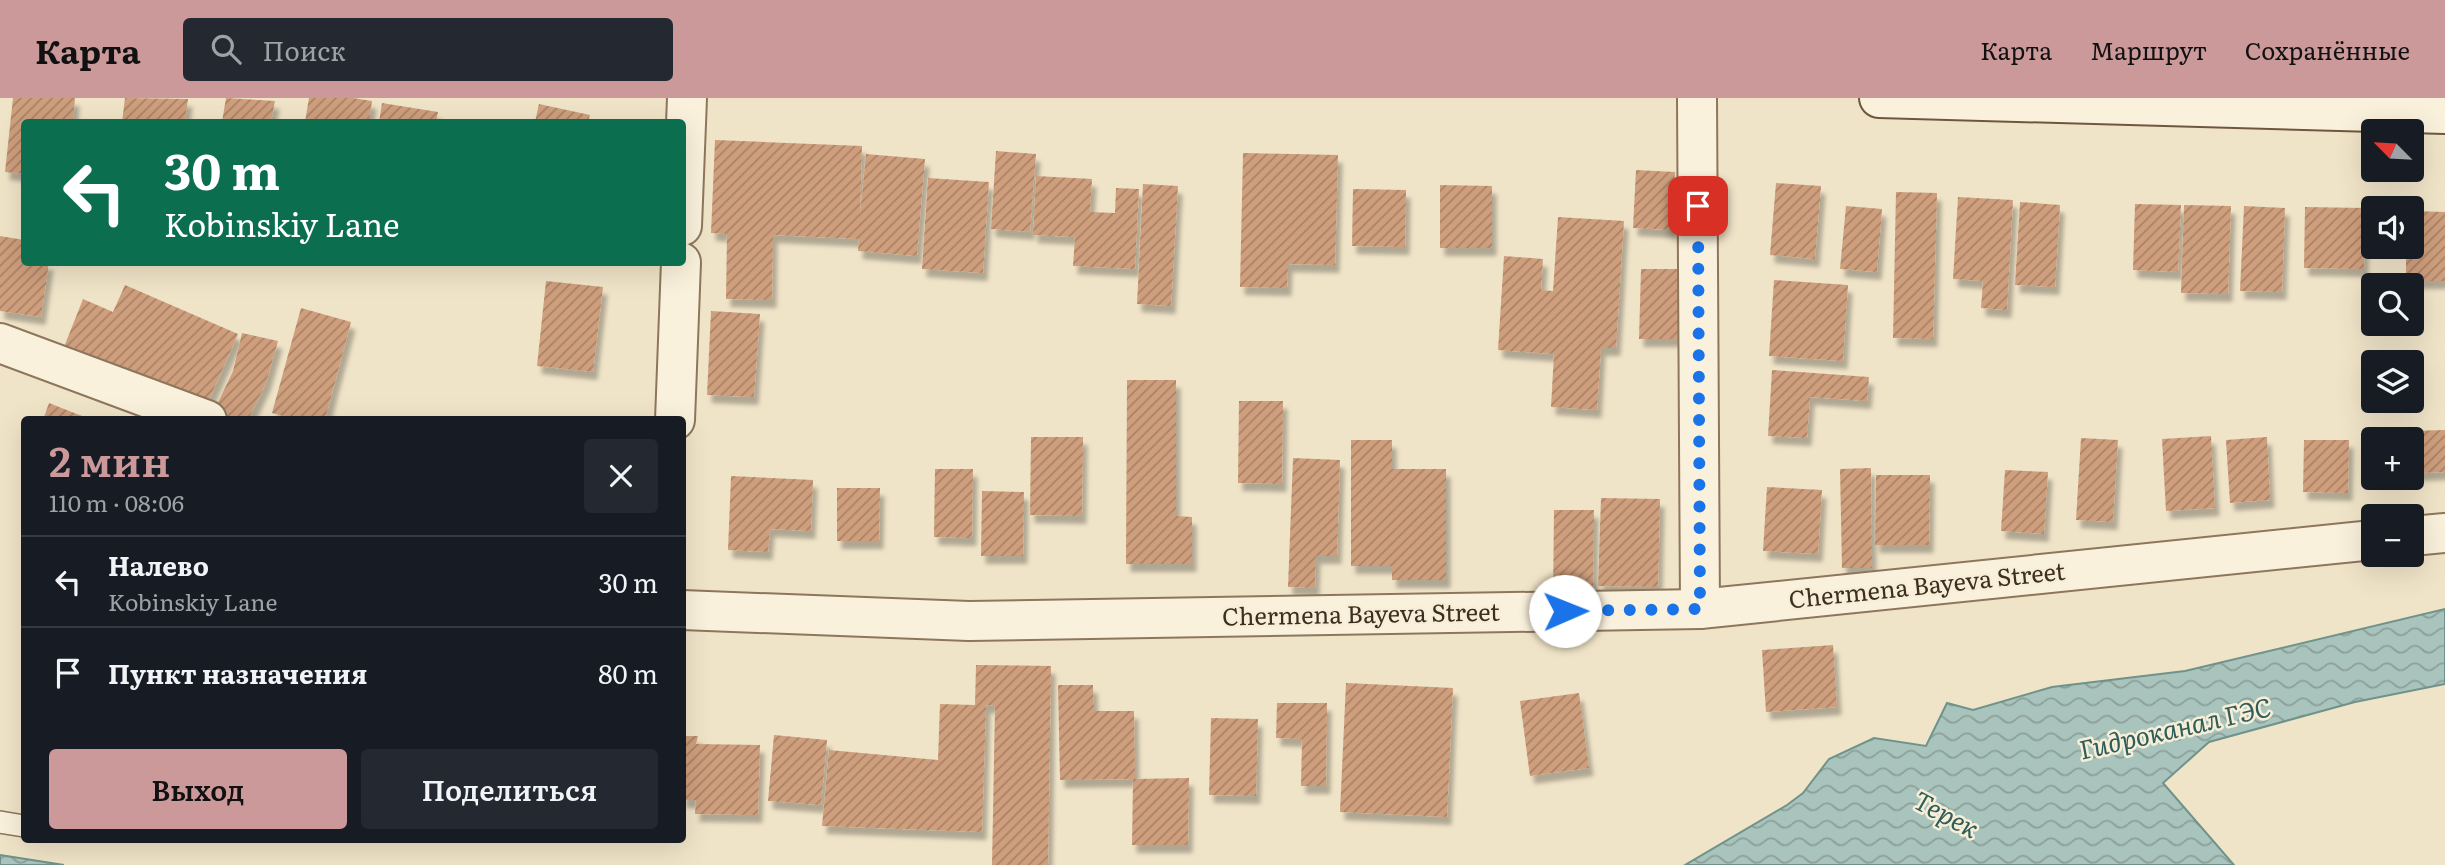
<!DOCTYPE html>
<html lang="ru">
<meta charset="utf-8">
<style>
body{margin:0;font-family:Literata,serif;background:#242831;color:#f1f3f6;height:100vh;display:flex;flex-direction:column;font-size:26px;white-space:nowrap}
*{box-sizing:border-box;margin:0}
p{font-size:23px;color:#9ea1a6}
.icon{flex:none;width:38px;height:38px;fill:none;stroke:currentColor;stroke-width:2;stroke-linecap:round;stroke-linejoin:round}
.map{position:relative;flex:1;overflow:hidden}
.drawer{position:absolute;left:21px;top:318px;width:665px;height:427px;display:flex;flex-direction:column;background:#171b24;border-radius:7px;box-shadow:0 7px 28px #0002}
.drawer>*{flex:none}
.guide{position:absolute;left:21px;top:21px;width:665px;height:147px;border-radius:7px;box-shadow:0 7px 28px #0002;background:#0b6e4f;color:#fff;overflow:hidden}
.needle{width:46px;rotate:294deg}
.tools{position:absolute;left:2361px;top:21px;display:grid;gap:14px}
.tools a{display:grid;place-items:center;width:63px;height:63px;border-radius:7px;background:#171b24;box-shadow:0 7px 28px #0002;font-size:35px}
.pin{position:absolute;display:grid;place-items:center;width:60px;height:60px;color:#fff;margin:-30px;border-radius:14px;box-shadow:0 4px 10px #0006}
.me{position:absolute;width:77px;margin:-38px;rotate:89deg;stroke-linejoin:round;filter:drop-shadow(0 0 5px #0008)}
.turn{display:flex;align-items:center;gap:24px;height:147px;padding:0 28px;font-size:32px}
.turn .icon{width:91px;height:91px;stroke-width:2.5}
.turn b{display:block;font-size:49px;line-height:60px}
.round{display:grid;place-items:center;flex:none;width:74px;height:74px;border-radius:7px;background:#242831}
.summary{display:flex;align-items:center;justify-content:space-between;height:119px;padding:0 28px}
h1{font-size:42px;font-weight:600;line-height:52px;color:#cc999b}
.action{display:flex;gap:14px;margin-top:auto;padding:14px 28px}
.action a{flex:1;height:80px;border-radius:7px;background:#cc999b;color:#111;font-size:28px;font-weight:600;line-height:80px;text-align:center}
.action a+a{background:#242831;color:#f1f3f6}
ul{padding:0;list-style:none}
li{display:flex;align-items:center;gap:21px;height:91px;padding:0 28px;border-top:2px solid #363941}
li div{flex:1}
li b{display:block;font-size:26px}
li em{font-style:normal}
header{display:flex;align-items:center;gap:42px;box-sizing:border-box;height:98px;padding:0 35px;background:#cc999b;color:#111}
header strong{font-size:33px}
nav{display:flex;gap:38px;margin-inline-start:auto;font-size:24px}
.search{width:490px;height:63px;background:#242831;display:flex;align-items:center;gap:18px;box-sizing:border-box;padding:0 24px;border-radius:7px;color:#9ea1a6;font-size:26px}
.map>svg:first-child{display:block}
</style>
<header>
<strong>Карта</strong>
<div class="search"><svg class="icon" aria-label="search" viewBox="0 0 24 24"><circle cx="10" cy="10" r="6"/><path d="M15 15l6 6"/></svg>Поиск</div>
<nav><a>Карта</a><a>Маршрут</a><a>Сохранённые</a></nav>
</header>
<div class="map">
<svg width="2445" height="767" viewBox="0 0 2445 767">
<defs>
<pattern id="water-waves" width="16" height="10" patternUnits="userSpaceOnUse" patternTransform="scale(1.75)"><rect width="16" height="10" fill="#a9c4bc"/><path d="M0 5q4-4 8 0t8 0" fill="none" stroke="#8ba098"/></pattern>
<pattern id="building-hatch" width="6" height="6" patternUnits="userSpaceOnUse" patternTransform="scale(1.75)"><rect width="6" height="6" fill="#cf9f7d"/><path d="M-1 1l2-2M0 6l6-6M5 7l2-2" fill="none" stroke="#a98266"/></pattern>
<filter id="shadow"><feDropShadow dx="4.5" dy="8" stdDeviation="2" flood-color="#0004"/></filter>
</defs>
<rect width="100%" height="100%" fill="#f0e4c8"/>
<g fill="url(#water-waves)" stroke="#6f938a" stroke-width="2">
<path d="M 2445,511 L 2445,586 L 2355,604 L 2209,644 L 2163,685 L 2234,767 L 1685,767 L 1787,707 L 1803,695 L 1829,661 L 1874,640 L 1926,648 L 1947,605 L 1973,612 L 2052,589 L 2185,573 Z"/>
<path d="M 0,757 L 64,767 L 0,767 Z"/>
</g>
<g fill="url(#building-hatch)" filter="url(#shadow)">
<path d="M 13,0 L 75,0 L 73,24 L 24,24 L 24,76 L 5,74 Z"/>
<path d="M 125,0 L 188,1 L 185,24 L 122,24 Z"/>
<path d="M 226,0 L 275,3 L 271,24 L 222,24 Z"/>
<path d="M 309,0 L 353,0 L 372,3 L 369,24 L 305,24 Z"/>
<path d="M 382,5 L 438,14 L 436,24 L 379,24 Z"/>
<path d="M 539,6 L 590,17 L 588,24 L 535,24 Z"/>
<path d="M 715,42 L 862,48 L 860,117 L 866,56 L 925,61 L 917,158 L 858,153 L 859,141 L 773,137 L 772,202 L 726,201 L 727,136 L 711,135 Z"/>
<path d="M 996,53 L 1036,56 L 1030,134 L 991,131 Z"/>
<path d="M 1243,55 L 1338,57 L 1335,167 L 1288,166 L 1287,190 L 1240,189 Z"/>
<path d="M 1636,72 L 1675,74 L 1672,132 L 1633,130 Z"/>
<path d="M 1036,78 L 1092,81 L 1090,114 L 1115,115 L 1116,90 L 1139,91 L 1135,171 L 1073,168 L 1075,139 L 1033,137 Z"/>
<path d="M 928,80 L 989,84 L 983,175 L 922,171 Z"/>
<path d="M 1776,85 L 1821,88 L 1815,161 L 1770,157 Z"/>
<path d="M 1143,86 L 1178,88 L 1171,208 L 1137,206 Z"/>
<path d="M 1440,87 L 1492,88 L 1492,150 L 1440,150 Z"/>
<path d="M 1353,91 L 1406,92 L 1405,149 L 1352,148 Z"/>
<path d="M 1896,94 L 1937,95 L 1933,241 L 1893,240 Z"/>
<path d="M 1958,99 L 2013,102 L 2007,212 L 1981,210 L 1983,183 L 1953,181 Z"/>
<path d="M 2020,104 L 2060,107 L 2055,189 L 2015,187 Z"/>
<path d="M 2135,106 L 2181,107 L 2178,174 L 2133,172 Z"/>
<path d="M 2184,107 L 2231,108 L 2228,196 L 2181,195 Z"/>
<path d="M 1846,108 L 1882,111 L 1877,174 L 1840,171 Z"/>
<path d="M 2244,108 L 2285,110 L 2282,194 L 2240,193 Z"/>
<path d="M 2305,109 L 2365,110 L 2364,171 L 2304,170 Z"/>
<path d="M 2412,113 L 2445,114 L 2445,183 L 2406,183 L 2406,149 L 2412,149 Z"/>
<path d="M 1558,119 L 1624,123 L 1616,250 L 1601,250 L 1597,312 L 1551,309 L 1554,256 L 1498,252 L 1504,158 L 1543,161 L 1541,192 L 1553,193 Z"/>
<path d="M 0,138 L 24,142 L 24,164 L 49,164 L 41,219 L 0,213 Z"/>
<path d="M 1641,171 L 1681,171 L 1679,241 L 1639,241 Z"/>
<path d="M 1774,182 L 1848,187 L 1843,263 L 1769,258 Z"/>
<path d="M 546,183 L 603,189 L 593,274 L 537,268 Z"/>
<path d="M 125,187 L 238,236 L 205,311 L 64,249 L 83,201 L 113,214 Z"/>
<path d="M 301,210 L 351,224 L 325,322 L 297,322 L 272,315 Z"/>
<path d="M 711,213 L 760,216 L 754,299 L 707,297 Z"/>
<path d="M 242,235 L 278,243 L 266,285 L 248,322 L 228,322 L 213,315 L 233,273 Z"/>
<path d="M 1772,272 L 1869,279 L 1867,303 L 1810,299 L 1807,340 L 1768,338 Z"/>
<path d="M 1127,282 L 1176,282 L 1176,418 L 1192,419 L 1192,466 L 1126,466 Z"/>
<path d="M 1239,303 L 1283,303 L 1282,386 L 1238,385 Z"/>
<path d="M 49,305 L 92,322 L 43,322 Z"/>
<path d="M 2445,332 L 2445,374 L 2412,375 L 2412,341 L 2409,341 L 2409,333 Z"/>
<path d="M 2211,338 L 2215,410 L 2166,413 L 2162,341 Z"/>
<path d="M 1031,339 L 1083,339 L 1082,418 L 1030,417 Z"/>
<path d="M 2267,339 L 2270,402 L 2230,405 L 2226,342 Z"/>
<path d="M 2081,340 L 2118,342 L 2113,424 L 2076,422 Z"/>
<path d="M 1351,342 L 1392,342 L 1392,371 L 1446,371 L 1446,482 L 1392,482 L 1392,468 L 1351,468 Z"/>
<path d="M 2304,342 L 2349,342 L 2348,395 L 2303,394 Z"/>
<path d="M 1293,360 L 1340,362 L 1337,458 L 1316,458 L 1315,490 L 1288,489 Z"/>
<path d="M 1871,370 L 1872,470 L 1842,470 L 1840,371 Z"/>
<path d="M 935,371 L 973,371 L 972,440 L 934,439 Z"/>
<path d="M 2005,372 L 2048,374 L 2044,436 L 2001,433 Z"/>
<path d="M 1876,377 L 1930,377 L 1929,447 L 1875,447 Z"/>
<path d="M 731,378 L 813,382 L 811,433 L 770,431 L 768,454 L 728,452 Z"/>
<path d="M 1767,389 L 1822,392 L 1818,456 L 1763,453 Z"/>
<path d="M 837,390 L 880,390 L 879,443 L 837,443 Z"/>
<path d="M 982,393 L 1024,394 L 1023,458 L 981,458 Z"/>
<path d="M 1601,400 L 1660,401 L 1658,489 L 1598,488 Z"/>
<path d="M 1554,412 L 1594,412 L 1593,503 L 1553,503 Z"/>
<path d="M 1833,547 L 1837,609 L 1766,614 L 1762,552 Z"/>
<path d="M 976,567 L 1051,568 L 1048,767 L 992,767 L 995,608 L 986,607 L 982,734 L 822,728 L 829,652 L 938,662 L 940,606 L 975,607 Z"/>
<path d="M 1346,585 L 1453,590 L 1447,719 L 1340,714 Z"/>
<path d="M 1058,587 L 1093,587 L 1094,613 L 1134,613 L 1135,681 L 1189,680 L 1188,747 L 1132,747 L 1133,681 L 1060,682 Z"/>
<path d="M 1579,595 L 1589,670 L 1530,678 L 1520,603 Z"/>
<path d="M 1277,605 L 1327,605 L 1326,688 L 1301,688 L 1302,641 L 1276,640 Z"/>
<path d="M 1211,620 L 1258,621 L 1256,698 L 1209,697 Z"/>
<path d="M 774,637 L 827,642 L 821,707 L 768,703 Z"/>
<path d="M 682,638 L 698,638 L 696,646 L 760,647 L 758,717 L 695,716 L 696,702 L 682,702 Z"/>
</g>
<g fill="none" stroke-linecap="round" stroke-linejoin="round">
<g stroke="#8d765c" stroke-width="24">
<path id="service" d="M 0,724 L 24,728"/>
</g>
<g stroke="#8d765c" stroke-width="42">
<g id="minor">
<path d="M 1697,0 L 1700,511"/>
<path d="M 682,128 L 687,0"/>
<path d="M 0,245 L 207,322"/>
<path d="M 675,322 L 681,164"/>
<path d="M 2412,438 L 2445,435"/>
<path d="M 682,512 L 969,523 L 1700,511 L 2373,442"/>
</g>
</g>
<g stroke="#6f573f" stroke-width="42">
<path id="secondary" d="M 1879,0 L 2445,16"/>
</g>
<use href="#service" stroke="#faf1dc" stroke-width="21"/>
<use href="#minor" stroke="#faf1dc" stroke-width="38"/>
<use href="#secondary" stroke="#faf1dc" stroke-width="38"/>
</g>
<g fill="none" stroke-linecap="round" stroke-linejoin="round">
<path stroke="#1a73e8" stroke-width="12" stroke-dasharray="0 21.6" d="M 1565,513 L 1700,511 L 1698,108"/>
</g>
<g text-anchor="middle" stroke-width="5" stroke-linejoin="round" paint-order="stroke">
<g font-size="24" fill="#3d2e20" stroke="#f7eed8">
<text transform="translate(1927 488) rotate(-6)" y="8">Chermena Bayeva Street</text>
<text transform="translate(1361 517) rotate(-1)" y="8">Chermena Bayeva Street</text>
</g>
<g font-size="26" font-style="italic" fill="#2f5d5a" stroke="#f7eed8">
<text transform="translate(2175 631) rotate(-13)" y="9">Гидроканал ГЭС</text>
<text transform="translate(1946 717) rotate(28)" y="9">Терек</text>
</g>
</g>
</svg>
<div class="tools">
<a><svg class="needle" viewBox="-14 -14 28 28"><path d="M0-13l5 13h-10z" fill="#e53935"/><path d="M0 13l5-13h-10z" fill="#9ea1a6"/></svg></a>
<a><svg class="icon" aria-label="sound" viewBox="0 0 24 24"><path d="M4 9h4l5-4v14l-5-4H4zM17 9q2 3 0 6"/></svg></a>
<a><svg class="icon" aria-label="search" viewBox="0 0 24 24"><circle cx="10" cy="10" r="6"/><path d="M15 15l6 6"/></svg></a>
<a><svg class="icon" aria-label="layers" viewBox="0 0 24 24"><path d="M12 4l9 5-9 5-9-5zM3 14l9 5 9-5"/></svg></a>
<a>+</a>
<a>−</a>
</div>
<div class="pin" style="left:1698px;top:108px;background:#d93025"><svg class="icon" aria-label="arrive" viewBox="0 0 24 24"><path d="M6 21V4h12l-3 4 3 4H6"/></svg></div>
<svg class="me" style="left:1565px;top:513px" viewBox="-20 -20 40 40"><circle r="19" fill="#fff"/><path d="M0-13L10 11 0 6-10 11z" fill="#1a73e8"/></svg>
<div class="guide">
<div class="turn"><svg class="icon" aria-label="left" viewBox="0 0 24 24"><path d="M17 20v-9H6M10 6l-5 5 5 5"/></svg><div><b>30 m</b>Kobinskiy Lane</div></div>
</div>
<section class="drawer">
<div class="summary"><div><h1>2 мин</h1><p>110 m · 08:06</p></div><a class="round"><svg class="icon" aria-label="close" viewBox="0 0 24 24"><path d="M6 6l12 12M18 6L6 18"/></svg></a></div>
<ul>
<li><svg class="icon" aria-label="left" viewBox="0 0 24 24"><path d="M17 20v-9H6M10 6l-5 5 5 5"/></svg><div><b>Налево</b><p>Kobinskiy Lane</p></div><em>30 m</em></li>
<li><svg class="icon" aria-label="arrive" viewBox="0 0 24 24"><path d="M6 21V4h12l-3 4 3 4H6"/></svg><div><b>Пункт назначения</b></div><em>80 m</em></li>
</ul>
<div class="action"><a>Выход</a><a>Поделиться</a></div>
</section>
</div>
